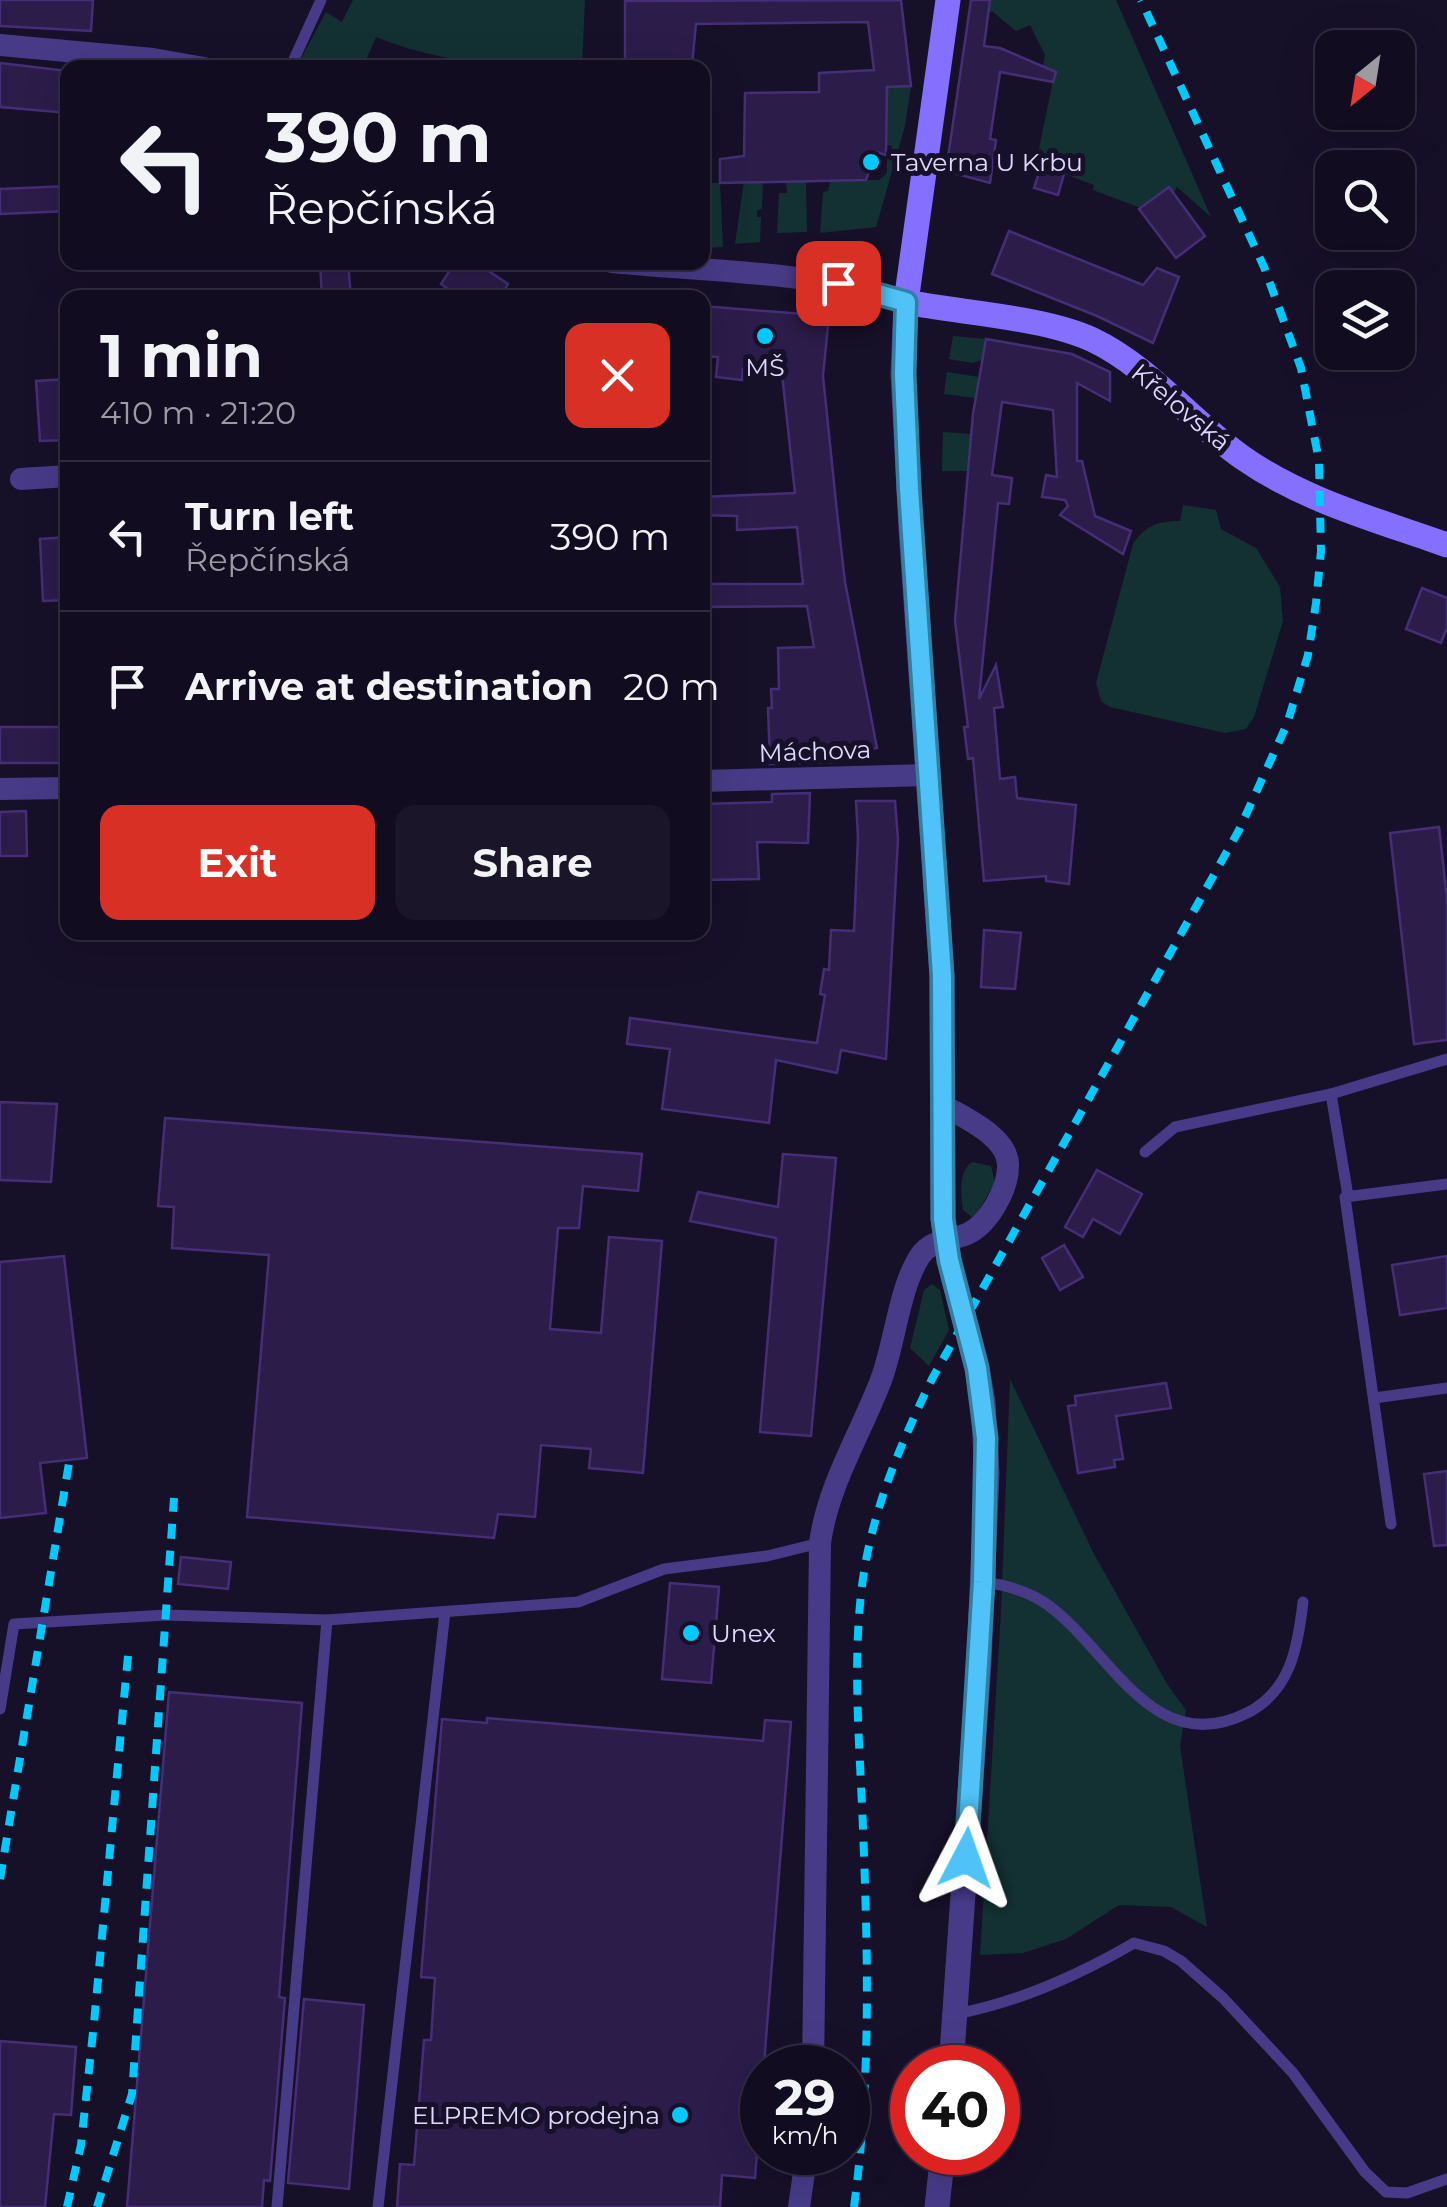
<!DOCTYPE html>
<meta charset="utf-8">
<style>
body{margin:0;font-family:Montserrat,sans-serif;background:#1a1528;color:#f1f3f6;height:100vh;display:flex;flex-direction:column;font-size:38px;white-space:nowrap}
*{box-sizing:border-box;margin:0}
p{font-size:32px;color:#9c9ba4}
.icon{flex:none;width:55px;height:55px;fill:none;stroke:currentColor;stroke-width:2;stroke-linecap:round;stroke-linejoin:round}
.map{position:relative;flex:1;overflow:hidden}
.side{position:absolute;left:60px;top:290px;width:650px;height:650px;display:flex;flex-direction:column;background:#110c1f;border-radius:20px;box-shadow:0 10px 40px #0002,0 0 0 2px #302c3d}
.side>*{flex:none}
.hud{position:absolute;left:60px;top:60px;width:650px;height:210px;border-radius:20px;box-shadow:0 10px 40px #0002,0 0 0 2px #302c3d;background:#110c1f;color:#f1f3f6;overflow:hidden}
.needle{width:65px;rotate:210deg}
.controls{position:absolute;left:1315px;top:30px;display:grid;gap:20px}
.controls a{display:grid;place-items:center;width:100px;height:100px;border-radius:20px;background:#110c1f;box-shadow:0 10px 40px #0002,0 0 0 2px #302c3d;font-size:50px}
.speed{position:absolute;left:740px;top:2045px;display:flex;gap:20px;font-size:50px;font-weight:700;text-align:center}
.speed>*{display:grid;place-content:center;width:130px;height:130px;border-radius:50%;background:#110c1f;box-shadow:0 10px 40px #0002,0 0 0 2px #302c3d;line-height:1}
.speed small{font-size:25px;font-weight:400}
.speed .limit{border:15px solid #d22;background:#fff;color:#111}
.pin{position:absolute;display:grid;place-items:center;width:85px;height:85px;color:#fff;margin:-42px;border-radius:20px;box-shadow:0 5px 15px #0006}
.me{position:absolute;width:110px;margin:-55px;rotate:4deg;stroke-linejoin:round;filter:drop-shadow(0 0 8px #0008)}
.turn{display:flex;align-items:center;gap:35px;height:210px;padding:0 40px;font-size:45px}
.turn .icon{width:130px;height:130px;stroke-width:2.5}
.turn b{display:block;font-size:70px;line-height:85px}
.round{display:grid;place-items:center;flex:none;width:105px;height:105px;border-radius:20px;background:#1a1528}
.overview{display:flex;align-items:center;justify-content:space-between;height:170px;padding:0 40px}
h1{font-size:60px;font-weight:700;line-height:75px}
.cta{display:flex;gap:20px;margin-top:auto;padding:20px 40px}
.cta a{flex:1;height:115px;border-radius:20px;background:#d93025;color:#fff;font-size:40px;font-weight:700;line-height:115px;text-align:center}
.cta a+a{background:#1a1528;color:#f1f3f6}
ul{padding:0;list-style:none}
li{display:flex;align-items:center;gap:30px;height:150px;padding:0 40px;border-top:2px solid #302c3d}
li div{flex:1}
li b{display:block;font-size:38px}
li em{font-style:normal}
.map>svg:first-child{display:block}
</style>
<div class="map">
<svg width="1447" height="2207" viewBox="0 0 1447 2207">
<rect width="100%" height="100%" fill="#171029"/>
<g fill="#133133">
<path d="M 353,0 L 585,0 L 582,67 C 512,68 442,64 376,37 L 363,67 L 296,68 L 326,12 L 342,22 Z"/>
<path d="M 970,0 L 1116,0 L 1211,217 L 1177,187 L 1173,194 L 1167,188 L 1141,208 L 1093,190 L 1094,185 L 1036,163 L 1054,76 L 1043,67 L 1045,55 L 1030,25 L 1016,31 L 993,12 L 969,8 Z"/>
<path d="M 911,86 L 905,126 L 876,227 L 820,233 L 823,192 L 828,191 L 830,181 L 879,180 L 887,173 L 887,157 L 892,157 L 892,146 L 887,145 L 887,110 L 869,89 Z"/>
<path d="M 744,181 L 763,181 L 762,209 L 757,210 L 757,217 L 761,217 L 760,242 L 735,244 Z"/>
<path d="M 786,182 L 806,182 L 807,232 L 777,233 L 779,193 L 787,193 Z"/>
<path d="M 703,183 L 720,183 L 723,247 L 707,248 L 705,216 L 709,208 Z"/>
<path d="M 953,336 L 986,339 L 982,360 L 972,363 L 949,359 Z"/>
<path d="M 947,372 L 979,377 L 976,398 L 944,394 Z"/>
<path d="M 943,432 L 971,434 L 967,471 L 942,471 Z"/>
<path d="M 1183,505 L 1216,510 L 1221,529 L 1256,548 L 1280,587 L 1283,621 L 1254,717 L 1246,729 L 1225,733 L 1110,707 L 1101,701 L 1096,683 L 1133,544 C 1146,525 1158,521 1180,521 Z"/>
<path d="M 972,1162 L 991,1166 L 995,1183 L 976,1215 L 972,1217 L 963,1210 C 961,1194 958,1172 972,1162 Z"/>
<path d="M 932,1284 L 940,1290 L 949,1330 L 929,1366 L 910,1348 L 924,1290 Z"/>
<path d="M 1010,1379 L 1094,1554 L 1167,1684 L 1186,1710 L 1180,1746 L 1207,1927 L 1171,1907 L 1119,1905 L 1066,1939 L 1023,1953 L 980,1955 L 1001,1612 Z"/>
</g>
<g fill="#2b1c4a" stroke="#452e76" stroke-width="2.5">
<path d="M 0,0 L 93,0 L 91,31 L 0,26 Z"/>
<path d="M 901,0 L 911,86 L 887,87 L 886,155 L 876,152 L 866,180 L 720,183 L 720,159 L 744,156 L 745,93 L 819,92 L 819,73 L 874,70 L 868,22 L 696,24 L 692,65 L 625,63 L 625,1 Z"/>
<path d="M 971,0 L 990,0 L 984,46 L 1000,48 L 1056,72 L 1053,82 L 1000,72 L 990,139 L 996,140 L 990,183 L 946,171 Z"/>
<path d="M 0,63 L 68,71 L 68,113 L 0,107 Z"/>
<path d="M 1041,166 L 1064,174 L 1058,195 L 1034,188 Z"/>
<path d="M 68,186 L 68,211 L 0,214 L 0,189 Z"/>
<path d="M 1169,187 L 1205,236 L 1176,258 L 1139,209 Z"/>
<path d="M 1009,231 L 1143,285 L 1157,268 L 1179,277 L 1153,343 L 1097,316 L 992,274 Z"/>
<path d="M 320,262 L 348,262 L 351,298 L 322,298 Z"/>
<path d="M 455,262 L 475,262 L 508,284 L 500,298 L 461,298 L 441,284 Z"/>
<path d="M 702,306 L 829,316 L 823,376 L 837,512 L 845,582 L 877,748 L 838,755 L 839,762 L 770,764 L 768,708 L 772,708 L 771,689 L 779,689 L 778,648 L 814,647 L 807,606 L 702,607 L 702,584 L 803,584 L 797,527 L 737,530 L 737,516 L 702,515 L 702,497 L 795,493 L 782,374 L 743,369 L 742,380 L 716,377 L 718,357 L 702,356 Z"/>
<path d="M 986,339 L 1072,354 L 1110,372 L 1110,401 L 1077,383 L 1077,461 L 1082,461 L 1095,516 L 1131,531 L 1123,554 L 1060,515 L 1068,506 L 1065,500 L 1042,497 L 1046,475 L 1057,477 L 1053,410 L 1002,402 L 992,475 L 1012,478 L 1009,504 L 998,503 L 979,699 L 996,665 L 1003,707 L 994,708 L 1000,779 L 1015,777 L 1017,798 L 1076,805 L 1069,884 L 1046,881 L 1046,876 L 984,881 L 973,758 L 968,759 L 964,727 L 968,727 L 955,621 L 973,414 Z"/>
<path d="M 68,379 L 68,440 L 40,441 L 36,381 Z"/>
<path d="M 68,537 L 68,600 L 43,601 L 40,539 Z"/>
<path d="M 1422,588 L 1447,598 L 1447,628 L 1441,643 L 1406,629 Z"/>
<rect x="0" y="727" width="68" height="36"/>
<path d="M 810,793 L 808,843 L 757,842 L 759,879 L 702,880 L 702,804 L 772,802 L 772,794 Z"/>
<path d="M 856,801 L 895,801 L 898,839 L 886,1059 L 841,1050 L 837,1073 L 776,1060 L 769,1123 L 662,1109 L 670,1049 L 627,1044 L 630,1018 L 817,1043 L 825,995 L 820,994 L 824,969 L 829,970 L 831,930 L 854,931 L 858,837 Z"/>
<path d="M 26,811 L 27,856 L 0,856 L 0,812 Z"/>
<path d="M 1439,827 L 1447,899 L 1447,1040 L 1414,1044 L 1390,833 Z"/>
<path d="M 984,930 L 1021,933 L 1015,989 L 981,987 Z"/>
<path d="M 0,1102 L 57,1104 L 51,1182 L 0,1180 Z"/>
<path d="M 165,1118 L 642,1154 L 638,1191 L 583,1186 L 579,1228 L 558,1228 L 550,1329 L 601,1333 L 609,1237 L 662,1241 L 643,1473 L 589,1468 L 591,1449 L 541,1445 L 535,1517 L 498,1514 L 494,1538 L 247,1517 L 269,1255 L 172,1248 L 174,1207 L 158,1206 Z"/>
<path d="M 783,1154 L 836,1158 L 811,1436 L 760,1432 L 776,1238 L 690,1221 L 698,1192 L 778,1207 Z"/>
<path d="M 1097,1170 L 1142,1194 L 1120,1234 L 1093,1219 L 1083,1237 L 1065,1227 Z"/>
<path d="M 1064,1245 L 1083,1277 L 1060,1290 L 1042,1258 Z"/>
<path d="M 64,1256 L 87,1458 L 40,1463 L 46,1513 L 0,1518 L 0,1262 Z"/>
<path d="M 1447,1256 L 1447,1308 L 1400,1315 L 1392,1265 Z"/>
<path d="M 1166,1383 L 1171,1408 L 1116,1416 L 1123,1459 L 1114,1460 L 1115,1467 L 1078,1473 L 1068,1406 L 1076,1405 L 1075,1396 Z"/>
<path d="M 1447,1471 L 1447,1545 L 1434,1546 L 1424,1474 Z"/>
<path d="M 181,1557 L 231,1562 L 228,1589 L 178,1584 Z"/>
<path d="M 670,1583 L 719,1587 L 711,1683 L 662,1679 Z"/>
<path d="M 169,1692 L 302,1703 L 279,1997 L 285,1998 L 270,2181 L 264,2180 L 262,2207 L 127,2207 Z"/>
<path d="M 487,1718 L 763,1741 L 765,1720 L 791,1722 L 755,2178 L 722,2175 L 720,2207 L 397,2207 L 400,2164 L 414,2165 L 424,2040 L 431,2040 L 435,1978 L 421,1977 L 442,1719 L 487,1723 Z"/>
<path d="M 304,1999 L 364,2005 L 349,2189 L 288,2183 Z"/>
<path d="M 0,2041 L 76,2047 L 71,2115 L 54,2114 L 45,2207 L 0,2207 Z"/>
</g>
<g fill="none" stroke-linecap="round" stroke-linejoin="round">
<g stroke="#473b88" stroke-width="11">
<path d="M 290,68 L 321,0"/>
<path d="M 1145,1152 L 1175,1127 L 1331,1094"/>
<path d="M 1348,1196 L 1331,1094 L 1447,1059"/>
<path d="M 1374,1398 L 1447,1388"/>
<path d="M 1391,1524 L 1345,1197 L 1447,1184"/>
<path d="M 983,1582 C 1006,1585 1029,1591 1048,1605 C 1111,1651 1153,1760 1247,1713 C 1291,1691 1298,1646 1303,1602"/>
<path d="M 0,1709 L 14,1624 L 166,1615 L 327,1620 L 578,1602 L 664,1569 L 767,1556 L 820,1543"/>
<path d="M 956,2014 C 1019,2002 1079,1975 1134,1943 L 1164,1951 L 1181,1961 L 1223,1998 L 1293,2073 L 1365,2172 L 1386,2192 L 1407,2193 L 1447,2179"/>
<path d="M 277,2207 L 327,1620"/>
<path d="M 378,2207 L 445,1612"/>
</g>
<g stroke="#473b88" stroke-width="22">
<path d="M 0,45 L 153,59 L 204,68"/>
<path d="M 612,262 C 711,272 810,270 906,302"/>
<path d="M 21,479 L 68,476"/>
<path d="M 702,781 L 928,775"/>
<path d="M 0,789 L 68,788"/>
<path d="M 813,2068 L 820,1543 C 828,1485 860,1435 881,1380 C 895,1343 899,1288 920,1256 C 932,1239 950,1241 967,1234 C 989,1224 1009,1188 1008,1164 C 1007,1136 964,1118 943,1105"/>
<path d="M 799,2207 L 807,2152"/>
</g>
<g stroke="#473b88" stroke-width="25">
<path d="M 906,302 L 903,374 L 911,529 L 942,976 L 943,1219 L 949,1260 L 977,1368 L 983,1402 L 987,1473 L 979,1663 L 951,2068"/>
<path d="M 937,2207 L 943,2152"/>
</g>
<path stroke="#846fff" stroke-width="25" d="M 948,0 L 906,302 C 961,313 1044,317 1093,340 C 1150,367 1192,423 1243,458 C 1305,501 1377,520 1447,545"/>
<g stroke="#04c9ff" stroke-width="8" stroke-dasharray="15 12" stroke-linecap="butt">
<path d="M 0,1879 L 69,1463"/>
<path d="M 67,2207 L 81,2145 L 94,2023 L 129,1645"/>
<path d="M 97,2207 L 132,2094 L 174,1498"/>
<path d="M 854,2207 C 871,2081 868,1956 863,1829 C 860,1748 852,1666 862,1586 C 871,1513 900,1445 932,1379 L 1239,830 L 1287,724 L 1308,655 L 1316,603 L 1321,551 L 1319,461 L 1301,368 L 1264,267 L 1141,0"/>
</g>
</g>
<g fill="none" stroke-linecap="round" stroke-linejoin="round">
<g stroke="#337fa1" stroke-width="25">
<path id="route" d="M 838,283 L 906,302 L 904,374 L 909,489 L 942,976 L 943,1219 L 949,1260 L 977,1368 L 986,1438 L 983,1582 L 966,1858"/>
</g>
<use href="#route" stroke="#4fc3f7" stroke-width="18"/>
</g>
<g fill="#04c9ff" stroke="#171029" stroke-width="4">
<circle cx="871" cy="162" r="10"/>
<circle cx="765" cy="336" r="10"/>
<circle cx="691" cy="1633" r="10"/>
<circle cx="680" cy="2115" r="10"/>
</g>
<g text-anchor="middle" stroke-width="10" stroke-linejoin="round" paint-order="stroke">
<g font-size="25" fill="#e1d8ff" stroke="#171029" text-anchor="start">
<text x="891" y="171">Taverna U Krbu</text>
<text x="765" y="376" text-anchor="middle">MŠ</text>
<text x="711" y="1642">Unex</text>
<text x="660" y="2124" text-anchor="end">ELPREMO prodejna</text>
</g>
<g font-size="25" fill="#e1d8ff" stroke="#171029">
<text transform="translate(1181 407) rotate(40)" y="9">Křelovská</text>
<text transform="translate(815 751) rotate(-2)" y="9">Máchova</text>
</g>
</g>
</svg>
<div class="controls">
<a><svg class="needle" viewBox="-14 -14 28 28"><path d="M0-13l5 13h-10z" fill="#e53935"/><path d="M0 13l5-13h-10z" fill="#9c9ba4"/></svg></a>
<a><svg class="icon" aria-label="search" viewBox="0 0 24 24"><circle cx="10" cy="10" r="6"/><path d="M15 15l6 6"/></svg></a>
<a><svg class="icon" aria-label="layers" viewBox="0 0 24 24"><path d="M12 4l9 5-9 5-9-5zM3 14l9 5 9-5"/></svg></a>
</div>
<div class="speed"><div>29<small>km/h</small></div><div class="limit">40</div></div>
<div class="pin" style="left:838px;top:283px;background:#d93025"><svg class="icon" aria-label="arrive" viewBox="0 0 24 24"><path d="M6 21V4h12l-3 4 3 4H6"/></svg></div>
<svg class="me" style="left:966px;top:1858px" viewBox="-20 -20 40 40"><path d="M0-17L14 15 0 8-14 15z" fill="#4fc3f7" stroke="#fff" stroke-width="4"/></svg>
<div class="hud">
<div class="turn"><svg class="icon" aria-label="left" viewBox="0 0 24 24"><path d="M17 20v-9H6M10 6l-5 5 5 5"/></svg><div><b>390 m</b>Řepčínská</div></div>
</div>
<section class="side">
<div class="overview"><div><h1>1 min</h1><p>410 m · 21:20</p></div><a class="round" style="background:#d93025;color:#fff"><svg class="icon" aria-label="close" viewBox="0 0 24 24"><path d="M6 6l12 12M18 6L6 18"/></svg></a></div>
<ul>
<li><svg class="icon" aria-label="left" viewBox="0 0 24 24"><path d="M17 20v-9H6M10 6l-5 5 5 5"/></svg><div><b>Turn left</b><p>Řepčínská</p></div><em>390 m</em></li>
<li><svg class="icon" aria-label="arrive" viewBox="0 0 24 24"><path d="M6 21V4h12l-3 4 3 4H6"/></svg><div><b>Arrive at destination</b></div><em>20 m</em></li>
</ul>
<div class="cta"><a>Exit</a><a>Share</a></div>
</section>
</div>
